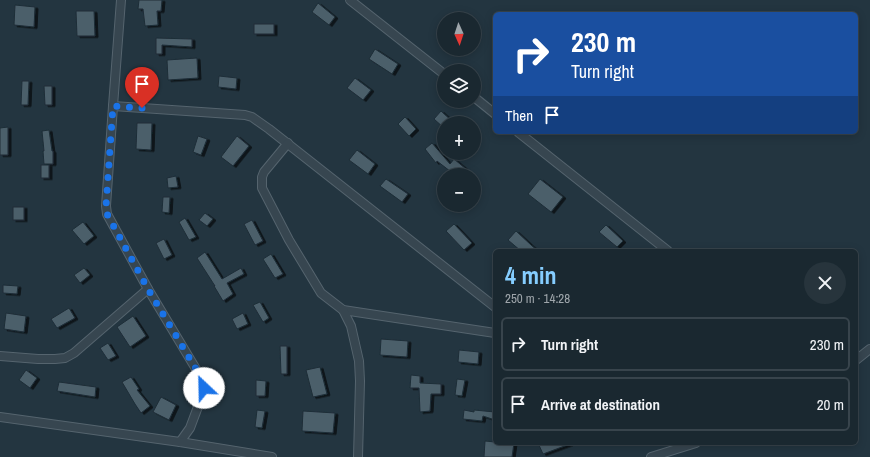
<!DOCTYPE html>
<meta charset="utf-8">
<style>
body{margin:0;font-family:"Archivo Narrow",sans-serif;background:#27343c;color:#f1f3f6;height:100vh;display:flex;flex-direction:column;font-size:15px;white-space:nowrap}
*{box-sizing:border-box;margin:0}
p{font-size:13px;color:#9fa6ab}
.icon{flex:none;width:22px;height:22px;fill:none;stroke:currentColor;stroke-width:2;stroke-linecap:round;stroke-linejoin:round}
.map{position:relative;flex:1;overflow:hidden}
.drawer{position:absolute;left:493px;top:249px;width:365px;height:196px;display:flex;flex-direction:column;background:#1a2830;border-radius:6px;box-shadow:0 2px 10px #0003,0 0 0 1px #38444c}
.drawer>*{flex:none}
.hud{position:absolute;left:493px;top:12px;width:365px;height:122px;border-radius:6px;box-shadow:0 2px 10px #0003,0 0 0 1px #38444c;background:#1a4fa0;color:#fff;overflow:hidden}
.needle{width:26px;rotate:177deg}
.buttons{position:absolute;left:437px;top:12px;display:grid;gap:8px}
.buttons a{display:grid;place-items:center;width:44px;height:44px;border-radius:50%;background:#1a2830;box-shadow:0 2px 10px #0003,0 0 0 1px #38444c;font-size:20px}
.pin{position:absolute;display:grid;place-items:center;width:34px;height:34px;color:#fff;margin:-41px -17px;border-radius:50% 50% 50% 0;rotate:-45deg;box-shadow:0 0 4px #0007}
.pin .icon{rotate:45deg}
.me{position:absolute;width:44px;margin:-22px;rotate:336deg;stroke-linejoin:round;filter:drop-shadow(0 0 3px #0008)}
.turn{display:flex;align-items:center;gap:14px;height:84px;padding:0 12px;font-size:18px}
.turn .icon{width:52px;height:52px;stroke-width:2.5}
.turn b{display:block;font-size:28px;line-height:34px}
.then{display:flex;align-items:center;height:38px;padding:0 12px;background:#0003;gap:8px;font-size:15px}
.round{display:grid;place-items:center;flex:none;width:42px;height:42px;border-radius:21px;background:#27343c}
.headline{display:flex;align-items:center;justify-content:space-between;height:68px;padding:0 12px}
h1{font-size:24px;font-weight:700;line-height:30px;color:#85cdfe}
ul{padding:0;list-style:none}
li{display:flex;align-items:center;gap:12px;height:54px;margin:0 8px 6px;padding:0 4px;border:2px solid #38444c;border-radius:6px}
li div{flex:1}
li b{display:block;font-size:15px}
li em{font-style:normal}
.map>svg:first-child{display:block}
</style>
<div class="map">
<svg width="870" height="457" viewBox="0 0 870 457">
<defs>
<filter id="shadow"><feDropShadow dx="3" dy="1.5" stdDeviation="0" flood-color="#0009"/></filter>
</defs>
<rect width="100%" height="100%" fill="#233540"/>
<g fill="#4c5f6b" stroke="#1e2d37" filter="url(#shadow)">
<path d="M 139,0 L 162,0 L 161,11 L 157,11 L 158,25 L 145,26 L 143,9 L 138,9 Z"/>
<path d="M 318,3 L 335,17 L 329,25 L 312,12 Z"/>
<path d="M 15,5 L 35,7 L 34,27 L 14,25 Z"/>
<path d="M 76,11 L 94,11 L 95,36 L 77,36 Z"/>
<rect x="254" y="24" width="20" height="10"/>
<path d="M 156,38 L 192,39 L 192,47 L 162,45 L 162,54 L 156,54 Z"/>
<path d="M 375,49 L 398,64 L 392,74 L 369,59 Z"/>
<path d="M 197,58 L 198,78 L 168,80 L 167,60 Z"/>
<path d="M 219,76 L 237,78 L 236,89 L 218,87 Z"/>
<path d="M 355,78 L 371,90 L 363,100 L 347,88 Z"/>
<path d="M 22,81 L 29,81 L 28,105 L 21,105 Z"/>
<path d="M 44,86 L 52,86 L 52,105 L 45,105 Z"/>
<path d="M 441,111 L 454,123 L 444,123 L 444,128 L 434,119 Z"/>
<path d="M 405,117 L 416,129 L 409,136 L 398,124 Z"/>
<path d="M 137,123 L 152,123 L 151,150 L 136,149 Z"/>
<path d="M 8,127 L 8,155 L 0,155 L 0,128 Z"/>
<path d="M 49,130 L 52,151 L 53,151 L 53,164 L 44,164 L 43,151 L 44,151 L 42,131 Z"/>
<path d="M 198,136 L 207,139 L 201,155 L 193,152 Z"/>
<path d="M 237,136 L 249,146 L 233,166 L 221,157 Z"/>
<path d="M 432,143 L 450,164 L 454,159 L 466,169 L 462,175 L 455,175 L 437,161 L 436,163 L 425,149 Z"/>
<path d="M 357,150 L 375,164 L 368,174 L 349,160 Z"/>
<rect x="41" y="165" width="8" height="13"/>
<path d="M 176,176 L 178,187 L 168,188 L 167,178 Z"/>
<path d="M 386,179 L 408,194 L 402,202 L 380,186 Z"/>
<path d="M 540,179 L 563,197 L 551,212 L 528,194 Z"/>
<path d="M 163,197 L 170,197 L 169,213 L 162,212 Z"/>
<rect x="13" y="207" width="11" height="13"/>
<path d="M 205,213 L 213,219 L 207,226 L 199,220 Z"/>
<path d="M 185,218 L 196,237 L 189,240 L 179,222 Z"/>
<path d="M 252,220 L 263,241 L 255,245 L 244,224 Z"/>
<path d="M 83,222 L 94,236 L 84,244 L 72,230 Z"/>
<path d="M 454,224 L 472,243 L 464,250 L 446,231 Z"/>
<path d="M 606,225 L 623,241 L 617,247 L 599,232 Z"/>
<path d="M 516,231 L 531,245 L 538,251 L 521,251 L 508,240 Z"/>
<path d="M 164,239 L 172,255 L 164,259 L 156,243 Z"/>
<path d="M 205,252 L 222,279 L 241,268 L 244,274 L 227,283 L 233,294 L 223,301 L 214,286 L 215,286 L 197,258 Z"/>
<path d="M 271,254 L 283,274 L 275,278 L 263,259 Z"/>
<path d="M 84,268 L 90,275 L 80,283 L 74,275 Z"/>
<path d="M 3,285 L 18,286 L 17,294 L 3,293 Z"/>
<path d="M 260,302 L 269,318 L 263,322 L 253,305 Z"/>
<path d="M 69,308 L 75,318 L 57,328 L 51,319 Z"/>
<path d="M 6,313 L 26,316 L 24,332 L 4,329 Z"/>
<path d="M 243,313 L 248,324 L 237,329 L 232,319 Z"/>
<path d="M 133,316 L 146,336 L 130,347 L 117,327 Z"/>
<path d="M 381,339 L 408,341 L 407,357 L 380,355 Z"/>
<path d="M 108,343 L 116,356 L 108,360 L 100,348 Z"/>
<path d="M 280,346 L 287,346 L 287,374 L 281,374 Z"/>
<path d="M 459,350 L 479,352 L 478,364 L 458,362 Z"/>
<path d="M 320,367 L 327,394 L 313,397 L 306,370 Z"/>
<path d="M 26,370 L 37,378 L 30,388 L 19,380 Z"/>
<path d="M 411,375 L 420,376 L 420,383 L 441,384 L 441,394 L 431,394 L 430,411 L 420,412 L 419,388 L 410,388 Z"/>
<path d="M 131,377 L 139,389 L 137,390 L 150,406 L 141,413 L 135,404 L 122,382 Z"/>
<path d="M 457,379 L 465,380 L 462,396 L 455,395 Z"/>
<path d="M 256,380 L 266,381 L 265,396 L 256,396 Z"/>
<path d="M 59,382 L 96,387 L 95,397 L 57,391 Z"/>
<path d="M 161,397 L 176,405 L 169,420 L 153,412 Z"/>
<path d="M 257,410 L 265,411 L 262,428 L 255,427 Z"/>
<path d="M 464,410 L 474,412 L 474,410 L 495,412 L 495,420 L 483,416 L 482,421 L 463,419 Z"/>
<path d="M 303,411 L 335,413 L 333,433 L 302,431 Z"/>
<path d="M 485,441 L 495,442 L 495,443 L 514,443 L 512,457 L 484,457 Z"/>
<path d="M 538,443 L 570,443 L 570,444 L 543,454 Z"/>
</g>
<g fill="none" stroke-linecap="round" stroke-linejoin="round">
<g stroke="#55646e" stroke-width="10">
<g id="minor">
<path d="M 121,0 L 113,106 L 106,206 L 107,214 L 148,289 L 202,379 L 204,388 L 202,396 L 190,428 L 180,442"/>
<path d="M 350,0 L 444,74"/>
<path d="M 474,97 L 495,114"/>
<path d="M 113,106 L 245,115 L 252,117 L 269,129 L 495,307"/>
<path d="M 518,132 L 668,251"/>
<path d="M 288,143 L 264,172 L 262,177 L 262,188 L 275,213 L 289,240 L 321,293 L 343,310 L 495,333"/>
<path d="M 343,310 L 351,326 L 359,361 L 360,381 L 358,457"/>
<path d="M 0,356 L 38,359 L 55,359 L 65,358 L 74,353 L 148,289"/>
<path d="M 856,360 L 870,349"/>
<path d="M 0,417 L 180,442 L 272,457"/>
<path d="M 651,457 L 696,443"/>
</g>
</g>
<use href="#minor" stroke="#374650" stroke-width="8"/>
</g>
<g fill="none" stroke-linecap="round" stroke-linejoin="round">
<path stroke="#1a73e8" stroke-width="7" stroke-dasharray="0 12.6" d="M 142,108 L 113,106 L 106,206 L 107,214 L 148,289 L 202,379 L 204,388"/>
</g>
</svg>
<div class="buttons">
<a><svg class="needle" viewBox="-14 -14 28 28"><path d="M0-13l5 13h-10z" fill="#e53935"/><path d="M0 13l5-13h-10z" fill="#9fa6ab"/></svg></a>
<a><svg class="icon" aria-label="layers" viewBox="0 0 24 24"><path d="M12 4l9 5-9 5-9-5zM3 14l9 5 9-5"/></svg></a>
<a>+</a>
<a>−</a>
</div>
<div class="pin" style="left:142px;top:108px;background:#d93025"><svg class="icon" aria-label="arrive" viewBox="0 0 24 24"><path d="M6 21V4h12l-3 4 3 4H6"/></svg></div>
<svg class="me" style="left:204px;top:388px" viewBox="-20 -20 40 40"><circle r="19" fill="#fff"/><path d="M0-13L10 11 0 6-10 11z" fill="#1a73e8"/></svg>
<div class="hud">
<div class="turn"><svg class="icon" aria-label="right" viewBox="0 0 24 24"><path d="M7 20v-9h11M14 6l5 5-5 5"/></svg><div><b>230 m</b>Turn right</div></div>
<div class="then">Then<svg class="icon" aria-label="arrive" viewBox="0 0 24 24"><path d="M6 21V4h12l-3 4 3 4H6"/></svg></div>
</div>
<section class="drawer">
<div class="headline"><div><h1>4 min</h1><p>250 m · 14:28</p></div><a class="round"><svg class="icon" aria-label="close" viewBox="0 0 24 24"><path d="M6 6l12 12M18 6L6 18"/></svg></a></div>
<ul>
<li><svg class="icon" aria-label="right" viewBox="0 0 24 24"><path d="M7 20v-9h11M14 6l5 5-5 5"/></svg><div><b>Turn right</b></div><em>230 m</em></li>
<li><svg class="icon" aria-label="arrive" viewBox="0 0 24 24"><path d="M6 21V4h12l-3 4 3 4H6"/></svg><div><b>Arrive at destination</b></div><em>20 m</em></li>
</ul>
</section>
</div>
